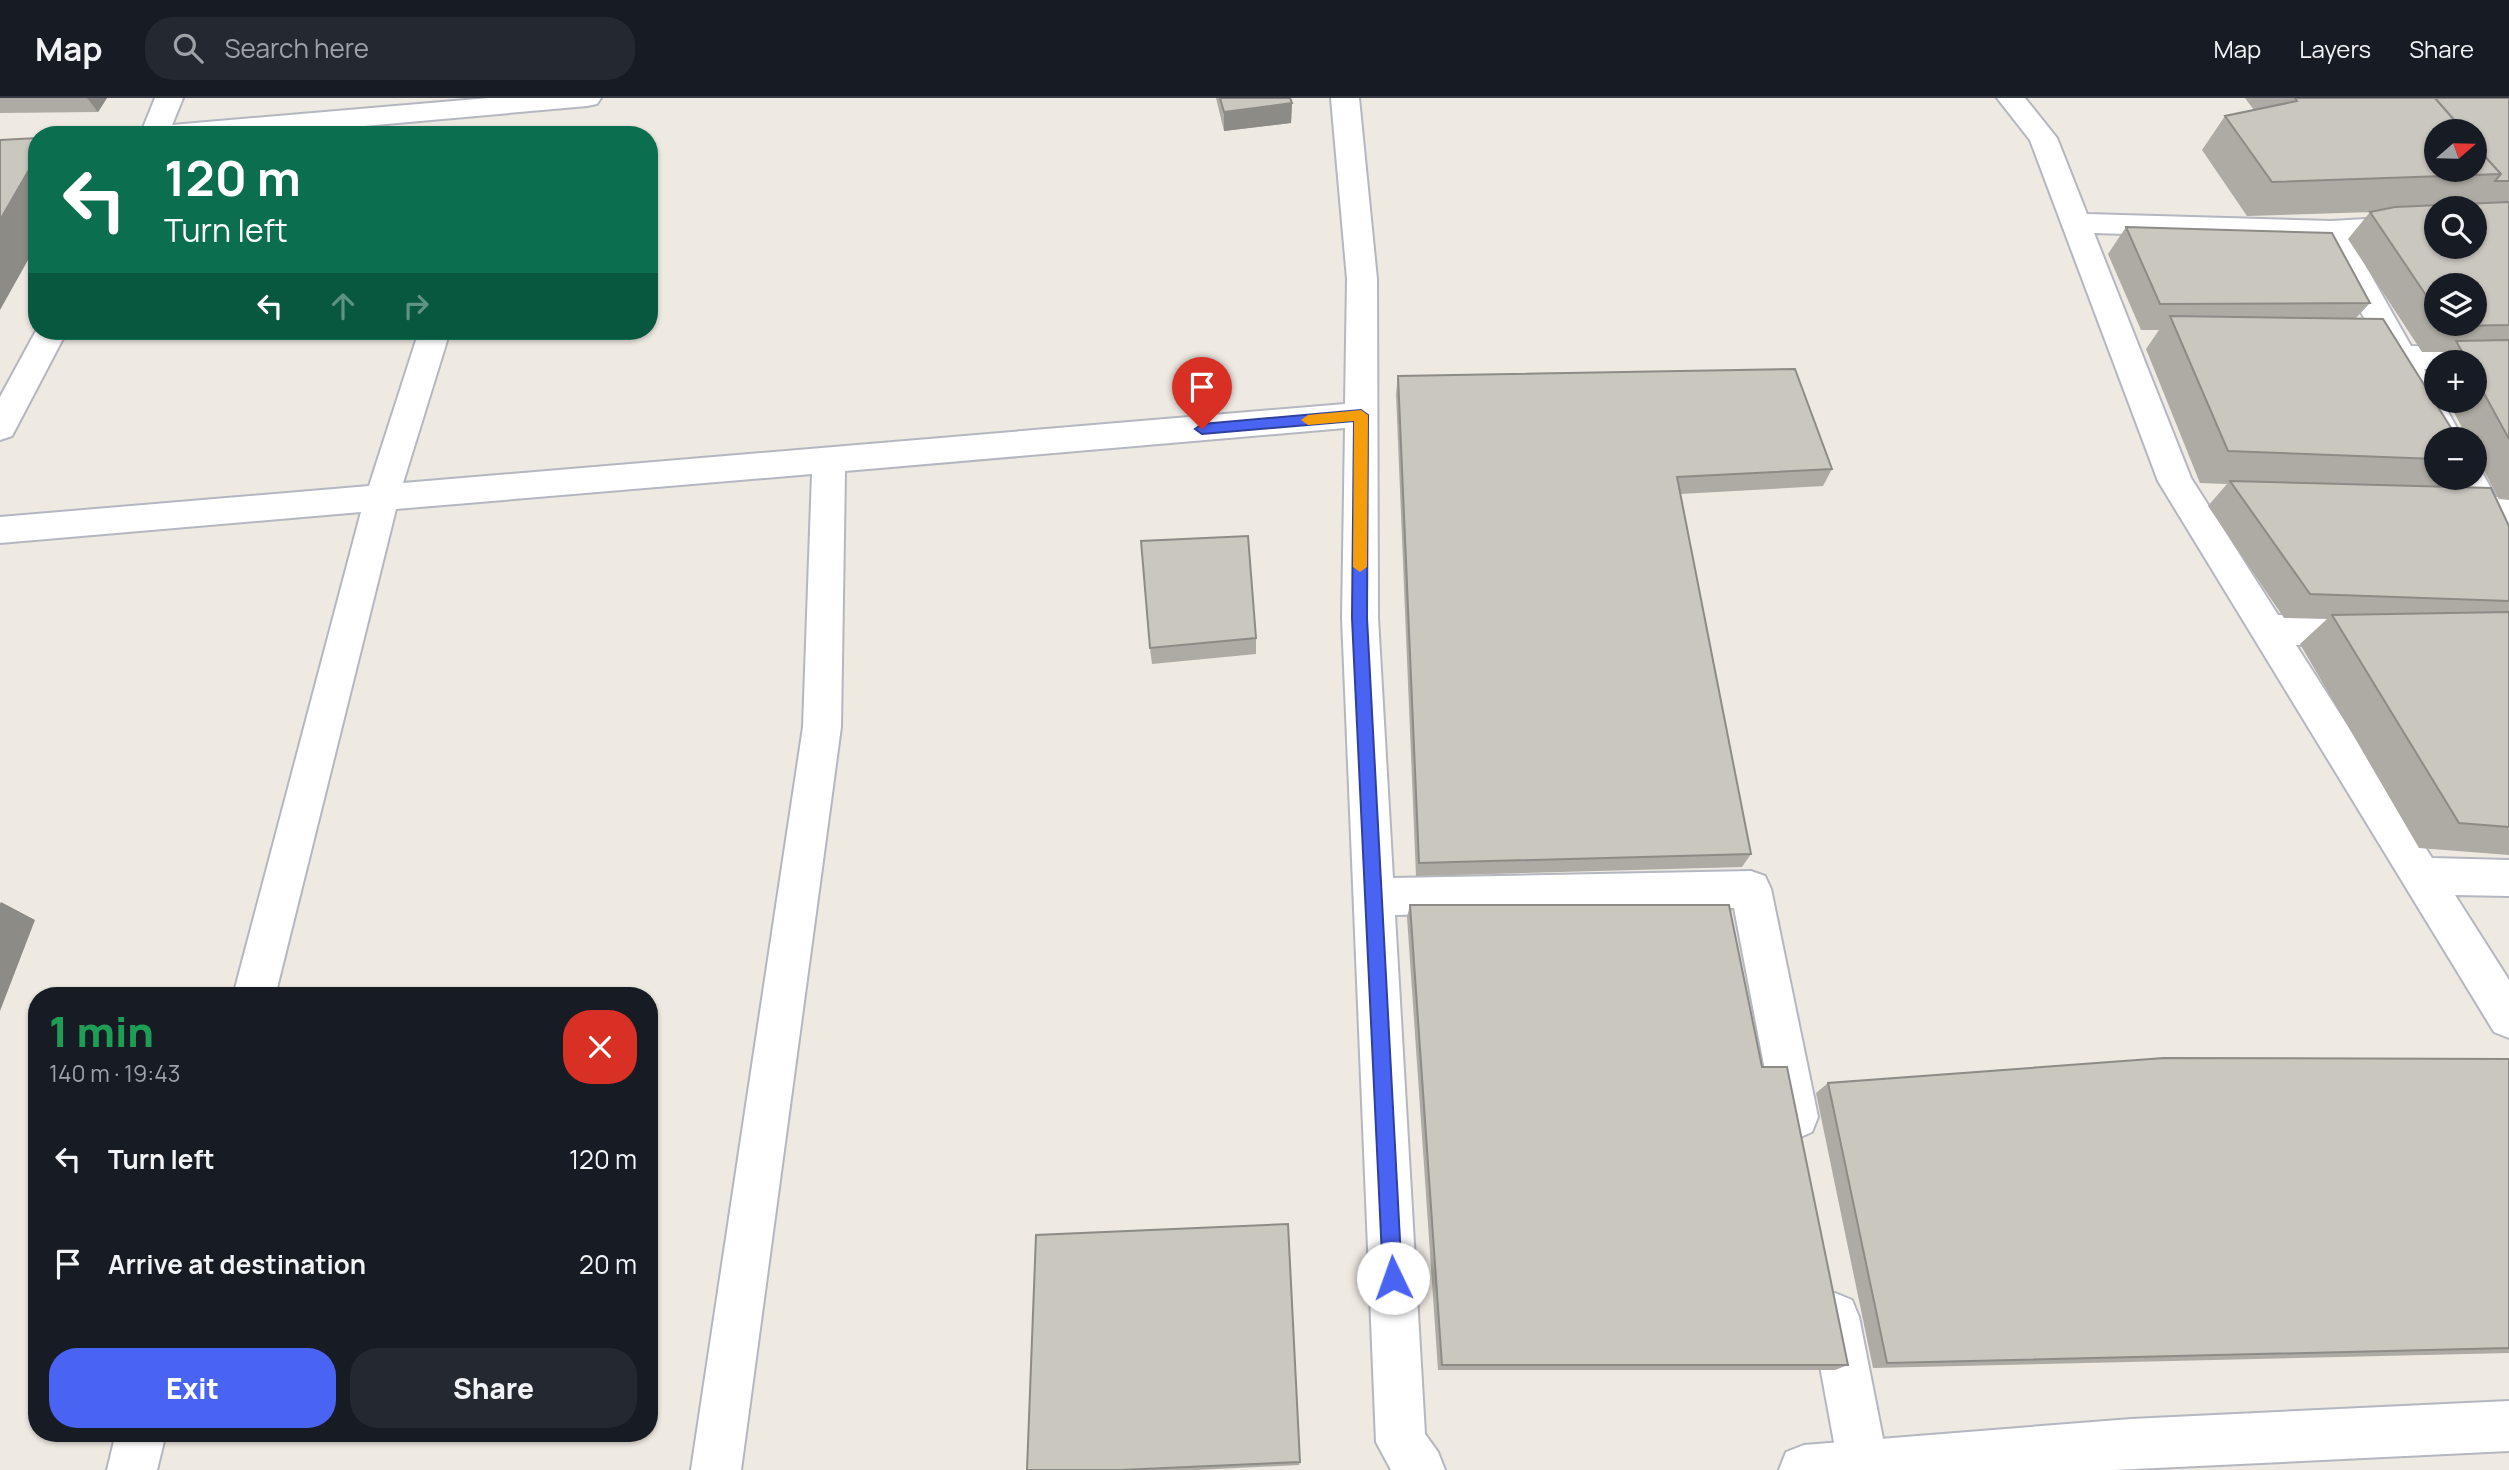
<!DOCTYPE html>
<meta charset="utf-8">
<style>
body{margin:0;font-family:Manrope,sans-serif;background:#242831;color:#f1f3f6;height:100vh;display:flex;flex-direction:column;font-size:26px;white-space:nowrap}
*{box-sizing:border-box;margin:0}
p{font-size:23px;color:#9ea1a6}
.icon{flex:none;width:38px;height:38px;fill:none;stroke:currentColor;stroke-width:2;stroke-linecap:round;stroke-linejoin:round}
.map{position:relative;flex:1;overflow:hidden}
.side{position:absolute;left:28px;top:889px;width:630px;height:455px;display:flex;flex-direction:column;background:#171b24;border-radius:28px;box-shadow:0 2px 5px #0004}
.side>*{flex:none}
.guide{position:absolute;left:28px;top:28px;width:630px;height:214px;border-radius:28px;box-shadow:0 2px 5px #0004;background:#0b6e4f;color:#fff;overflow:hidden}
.needle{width:46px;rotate:70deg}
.controls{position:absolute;left:2424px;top:21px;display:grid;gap:14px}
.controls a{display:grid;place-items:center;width:63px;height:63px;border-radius:50%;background:#171b24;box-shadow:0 2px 5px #0004;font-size:35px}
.pin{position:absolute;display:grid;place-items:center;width:60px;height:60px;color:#fff;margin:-72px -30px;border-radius:50% 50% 50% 0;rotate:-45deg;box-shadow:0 0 7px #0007}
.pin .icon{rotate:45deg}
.me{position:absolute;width:77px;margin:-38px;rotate:357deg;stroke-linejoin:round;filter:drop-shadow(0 0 5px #0008)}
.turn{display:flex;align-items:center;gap:24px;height:147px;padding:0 21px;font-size:32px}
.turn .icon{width:91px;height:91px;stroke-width:2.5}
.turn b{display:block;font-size:49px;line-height:60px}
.lanes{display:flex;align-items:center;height:66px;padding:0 21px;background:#0003;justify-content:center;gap:35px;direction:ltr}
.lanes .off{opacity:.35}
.round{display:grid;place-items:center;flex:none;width:74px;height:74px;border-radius:28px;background:#242831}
.overview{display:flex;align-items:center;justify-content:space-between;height:119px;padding:0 21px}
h1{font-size:42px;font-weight:800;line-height:52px;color:#1e9e55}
.primary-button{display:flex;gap:14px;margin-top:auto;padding:14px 21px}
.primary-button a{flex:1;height:80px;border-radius:28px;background:#4964f3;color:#fff;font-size:28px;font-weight:800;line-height:80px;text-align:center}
.primary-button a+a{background:#242831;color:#f1f3f6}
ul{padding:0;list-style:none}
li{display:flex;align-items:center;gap:21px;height:105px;padding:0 21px}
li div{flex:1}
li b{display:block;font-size:26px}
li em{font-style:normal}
header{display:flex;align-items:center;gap:42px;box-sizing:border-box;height:98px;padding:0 35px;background:#171b24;border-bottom:2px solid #363941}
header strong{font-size:33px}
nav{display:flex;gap:38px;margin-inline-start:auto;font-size:24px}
.search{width:490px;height:63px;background:#242831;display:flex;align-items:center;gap:18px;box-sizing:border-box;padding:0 24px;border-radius:28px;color:#9ea1a6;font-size:26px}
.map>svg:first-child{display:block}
</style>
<header>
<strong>Map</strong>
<div class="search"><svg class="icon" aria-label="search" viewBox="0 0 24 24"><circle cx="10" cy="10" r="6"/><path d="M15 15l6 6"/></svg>Search here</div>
<nav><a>Map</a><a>Layers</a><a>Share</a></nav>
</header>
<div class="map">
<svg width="2509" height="1372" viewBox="0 0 2509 1372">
<rect width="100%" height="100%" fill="#eee9e1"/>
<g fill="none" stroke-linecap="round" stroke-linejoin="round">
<g stroke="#b4b7c0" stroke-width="4">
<g id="minor">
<path d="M 489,0 L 601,0 L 597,6 L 587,8 L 263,37 L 146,37 L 150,31 L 160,28 Z"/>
<path d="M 1331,0 L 1359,0 L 1377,181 L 1378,520 L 1393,780 L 1751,773 L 1765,778 L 1771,791 L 1818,1019 L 1812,1034 L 1796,1041 L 1780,1034 L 1774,1019 L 1734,810 L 1395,817 L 1425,1336 L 1438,1354 L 1445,1372 L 1391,1372 L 1376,1344 L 1342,520 L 1345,330 L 845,373 L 841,629 L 741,1372 L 691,1372 L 803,629 L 812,376 L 396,411 L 275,898 L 233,898 L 361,414 L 0,445 L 0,419 L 369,388 L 419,233 L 450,233 L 403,385 L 1345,306 L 1347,181 Z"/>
<path d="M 1997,0 L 2025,0 L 2057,40 L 2087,116 L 2331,123 L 2436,117 L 2436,137 L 2351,142 L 2411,248 L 2509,250 L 2509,272 L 2474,272 L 2474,264 L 2436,264 L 2436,271 L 2424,271 L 2436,292 L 2436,303 L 2442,303 L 2463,341 L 2436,341 L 2436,350 L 2321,142 L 2094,135 L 2191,380 L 2278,517 L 2367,517 L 2380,522 L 2385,532 L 2380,542 L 2367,547 L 2296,547 L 2432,760 L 2509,762 L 2509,798 L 2455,797 L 2509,882 L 2509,940 L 2494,934 L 2158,383 L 2030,42 Z"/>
<path d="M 2474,369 L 2480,371 L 2496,399 L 2509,399 L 2509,463 L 2497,460 L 2476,424 L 2448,423 L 2436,419 L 2431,410 L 2436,401 L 2448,397 L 2461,397 L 2451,380 L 2474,380 Z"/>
<path d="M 1835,1195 L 1852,1202 L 1859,1219 L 1888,1366 L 1885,1372 L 1841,1372 L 1838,1366 L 1811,1219 L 1818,1202 Z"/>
<path d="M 116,1335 L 166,1335 L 157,1372 L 107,1372 Z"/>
</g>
</g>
<g stroke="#b4b7c0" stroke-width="4">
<g id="tertiary">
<path d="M 155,0 L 183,0 L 168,37 L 140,37 Z"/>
<path d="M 37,231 L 67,233 L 12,338 L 0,342 L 0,299 Z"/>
<path d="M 2509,1303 L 2509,1353 L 2114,1372 L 1779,1372 L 1786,1354 L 1804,1347 L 2131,1321 Z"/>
</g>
</g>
<use href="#minor" fill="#fff" fill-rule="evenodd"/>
<use href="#tertiary" fill="#fff" fill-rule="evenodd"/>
</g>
<g fill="#aeaba4" fill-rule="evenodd">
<path d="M 0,0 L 107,0 L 98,14 L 0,15 Z"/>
<path d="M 1216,0 L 1290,0 L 1292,5 L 1291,25 L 1224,33 Z"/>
<path d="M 2245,0 L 2509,0 L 2509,402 L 2499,401 L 2474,354 L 2474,341 L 2468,341 L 2448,303 L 2474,303 L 2474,264 L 2436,264 L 2436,279 L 2431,269 L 2446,254 L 2422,254 L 2348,141 L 2370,114 L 2373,114 L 2247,118 L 2202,52 L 2225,18 L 2254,12 ZM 2436,187 L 2474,226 L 2436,226 Z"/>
<path d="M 2126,129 L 2370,205 L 2356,220 L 2436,341 L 2436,380 L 2451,380 L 2442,389 L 2509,428 L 2509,757 L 2419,750 L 2300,546 L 2327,521 L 2284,520 L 2208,408 L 2227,386 L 2200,385 L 2146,251 L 2159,232 L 2141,232 L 2108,156 Z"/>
<path d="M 1398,278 L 1832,371 L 1823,388 L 1680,396 L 1751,756 L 1742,769 L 1416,778 L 1396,296 Z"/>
<path d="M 1256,540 L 1256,556 L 1152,566 L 1150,550 Z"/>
<path d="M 1410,807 L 1762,969 L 1848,1267 L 1835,1272 L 1438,1272 L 1407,819 Z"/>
<path d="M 2509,961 L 2509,1255 L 1873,1270 L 1816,995 L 1828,985 Z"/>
<path d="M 1300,1364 L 1299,1367 L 1196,1372 L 1027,1372 Z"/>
</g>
<g fill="#8d8b86">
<path d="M 87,0 L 107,0 L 98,14 Z"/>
<path d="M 1292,5 L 1291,25 L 1224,33 L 1224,14 Z"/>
<path d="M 37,58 L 37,146 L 0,212 L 0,122 Z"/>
<path d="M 1,804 L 35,822 L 0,913 L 0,806 Z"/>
</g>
<g fill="#cac7bf" stroke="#8d8b86" stroke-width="2" fill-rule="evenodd">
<path d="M 1220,0 L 1290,0 L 1292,5 L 1224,14 Z"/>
<path d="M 2295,0 L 2435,0 L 2464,33 L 2436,33 L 2436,72 L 2474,72 L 2474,46 L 2501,76 L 2272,84 L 2225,18 L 2297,3 Z"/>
<path d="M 2435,0 L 2509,0 L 2509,83 L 2495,83 L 2501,76 L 2474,46 L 2474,33 L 2464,33 Z"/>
<path d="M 37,40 L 37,58 L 0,122 L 0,42 Z"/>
<path d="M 2509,104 L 2509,227 L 2447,228 L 2445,226 L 2474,226 L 2474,187 L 2436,187 L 2436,212 L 2370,114 L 2395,109 ZM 2436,110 L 2474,110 L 2474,149 L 2436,149 Z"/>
<path d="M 2126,129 L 2332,135 L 2370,205 L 2160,206 Z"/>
<path d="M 2170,218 L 2383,221 L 2458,341 L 2436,341 L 2436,361 L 2228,353 Z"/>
<path d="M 2509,242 L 2509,341 L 2474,277 L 2474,264 L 2468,264 L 2456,243 Z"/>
<path d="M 1795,271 L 1832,371 L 1677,379 L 1751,756 L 1419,765 L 1398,278 Z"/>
<path d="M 2230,383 L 2491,390 L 2509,428 L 2509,503 L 2310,496 Z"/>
<path d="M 1248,438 L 1256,540 L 1150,550 L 1141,443 Z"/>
<path d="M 2509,514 L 2509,729 L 2459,725 L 2332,517 Z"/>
<path d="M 1410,807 L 1729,807 L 1762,969 L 1787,969 L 1848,1267 L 1442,1267 Z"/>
<path d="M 2164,960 L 2509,961 L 2509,1250 L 1887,1265 L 1828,985 Z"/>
<path d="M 1288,1126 L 1300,1364 L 1120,1372 L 1027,1372 L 1036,1137 Z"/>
</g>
<path fill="#4964f3" stroke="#2f419e" stroke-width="2" d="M 1361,312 L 1368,317 L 1367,520 L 1402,1180 L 1399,1187 L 1393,1190 L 1386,1187 L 1383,1180 L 1352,520 L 1354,323 L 1202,336 L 1195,331 L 1202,326 Z"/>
<path fill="#f59e0b" d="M 1361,312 L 1368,317 L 1367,469 L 1360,474 L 1353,469 L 1354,323 L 1308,327 L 1301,322 L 1308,317 Z"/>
</svg>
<div class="controls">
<a><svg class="needle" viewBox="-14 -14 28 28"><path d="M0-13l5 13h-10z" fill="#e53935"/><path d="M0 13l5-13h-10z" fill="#9ea1a6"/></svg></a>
<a><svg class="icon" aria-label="search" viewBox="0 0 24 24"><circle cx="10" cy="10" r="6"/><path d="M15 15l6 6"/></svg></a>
<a><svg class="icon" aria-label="layers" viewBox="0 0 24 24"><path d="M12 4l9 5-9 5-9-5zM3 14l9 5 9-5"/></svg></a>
<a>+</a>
<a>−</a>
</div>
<div class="pin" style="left:1202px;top:331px;background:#d93025"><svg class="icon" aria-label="arrive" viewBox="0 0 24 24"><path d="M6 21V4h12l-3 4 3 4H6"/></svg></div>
<svg class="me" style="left:1393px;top:1180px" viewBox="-20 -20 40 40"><circle r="19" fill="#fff"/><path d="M0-13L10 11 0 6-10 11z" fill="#4964f3"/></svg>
<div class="guide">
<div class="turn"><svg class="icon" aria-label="left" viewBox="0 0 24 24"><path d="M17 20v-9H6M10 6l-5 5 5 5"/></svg><div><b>120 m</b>Turn left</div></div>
<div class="lanes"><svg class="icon" aria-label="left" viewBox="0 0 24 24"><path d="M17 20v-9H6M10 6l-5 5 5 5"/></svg><svg class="icon off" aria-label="ahead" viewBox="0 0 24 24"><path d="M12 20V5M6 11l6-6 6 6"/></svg><svg class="icon off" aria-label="right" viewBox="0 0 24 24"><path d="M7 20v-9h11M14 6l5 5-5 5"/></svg></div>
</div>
<section class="side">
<div class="overview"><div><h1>1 min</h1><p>140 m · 19:43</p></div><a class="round" style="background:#d93025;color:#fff"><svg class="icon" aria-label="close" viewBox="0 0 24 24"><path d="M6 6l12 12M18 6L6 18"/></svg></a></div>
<ul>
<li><svg class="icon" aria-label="left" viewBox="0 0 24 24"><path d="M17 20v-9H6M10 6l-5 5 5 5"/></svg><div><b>Turn left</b></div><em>120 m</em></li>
<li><svg class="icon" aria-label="arrive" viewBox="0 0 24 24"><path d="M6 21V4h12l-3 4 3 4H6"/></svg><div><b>Arrive at destination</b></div><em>20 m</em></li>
</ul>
<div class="primary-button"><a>Exit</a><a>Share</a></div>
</section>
</div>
